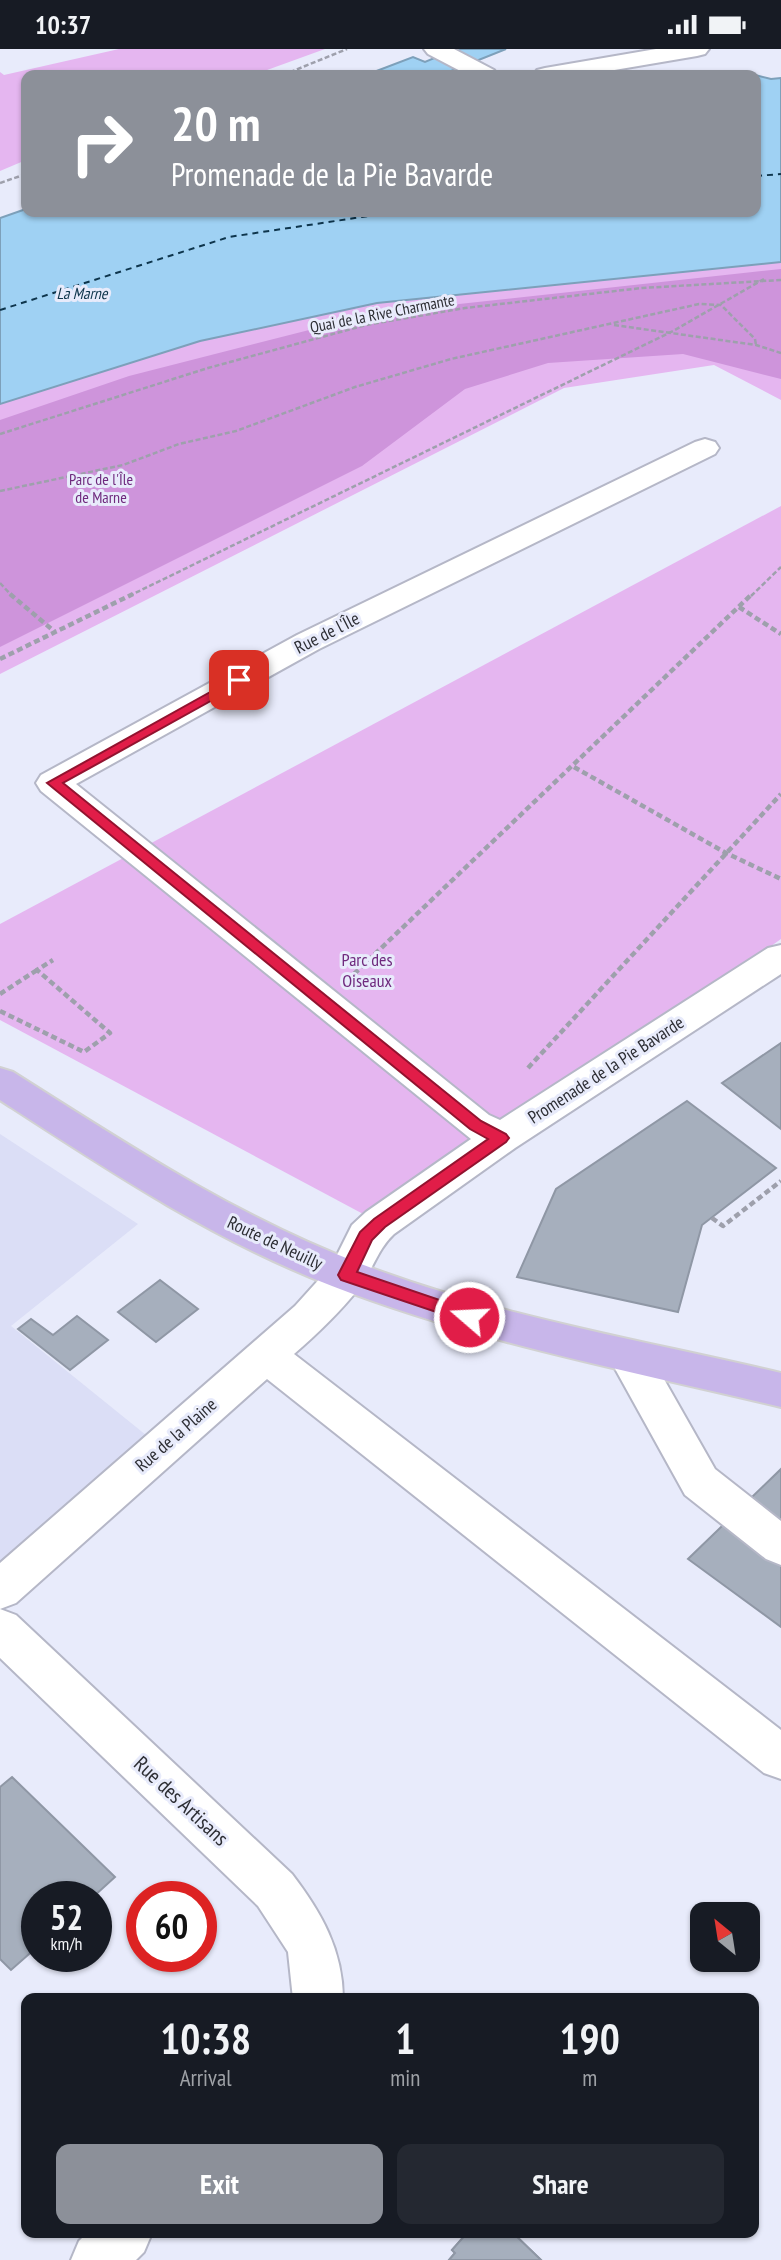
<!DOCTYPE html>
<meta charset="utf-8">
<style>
body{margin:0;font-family:"PT Sans Narrow",sans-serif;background:#242831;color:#f1f3f6;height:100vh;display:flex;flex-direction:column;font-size:26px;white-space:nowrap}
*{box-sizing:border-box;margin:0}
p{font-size:23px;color:#9ea1a6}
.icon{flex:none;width:38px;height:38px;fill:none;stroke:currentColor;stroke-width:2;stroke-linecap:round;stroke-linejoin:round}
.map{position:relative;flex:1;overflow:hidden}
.drawer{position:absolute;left:21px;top:1944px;width:738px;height:245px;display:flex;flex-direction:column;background:#171b24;border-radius:14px;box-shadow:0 2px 5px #0004}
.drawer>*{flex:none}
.top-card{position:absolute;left:21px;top:21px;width:740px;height:147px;border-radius:14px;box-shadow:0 2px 5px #0004;background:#8c9099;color:#fff;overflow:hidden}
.needle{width:46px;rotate:330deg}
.tools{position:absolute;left:690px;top:1853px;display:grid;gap:14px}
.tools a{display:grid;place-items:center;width:70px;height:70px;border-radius:14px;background:#171b24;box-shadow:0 2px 5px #0004;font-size:35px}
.speed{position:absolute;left:21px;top:1832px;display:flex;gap:14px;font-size:35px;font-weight:700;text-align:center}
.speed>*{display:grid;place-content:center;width:91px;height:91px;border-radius:50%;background:#171b24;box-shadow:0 2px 5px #0004;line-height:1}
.speed small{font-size:18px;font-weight:400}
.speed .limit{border:10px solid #d22;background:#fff;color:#111}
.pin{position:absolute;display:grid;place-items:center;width:60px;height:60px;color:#fff;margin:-30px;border-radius:14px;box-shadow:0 4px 10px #0006}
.me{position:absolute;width:77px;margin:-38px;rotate:289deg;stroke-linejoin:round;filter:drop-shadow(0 0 5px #0008)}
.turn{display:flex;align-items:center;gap:24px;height:147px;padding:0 35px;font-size:32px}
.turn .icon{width:91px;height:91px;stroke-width:2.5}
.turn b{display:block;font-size:49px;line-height:60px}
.eta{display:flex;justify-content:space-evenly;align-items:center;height:119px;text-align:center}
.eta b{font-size:42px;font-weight:600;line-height:49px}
.action{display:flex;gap:14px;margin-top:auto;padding:14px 35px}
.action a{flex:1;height:80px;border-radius:14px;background:#8c9099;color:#fff;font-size:28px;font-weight:600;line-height:80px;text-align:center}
.action a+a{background:#242831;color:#f1f3f6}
.status{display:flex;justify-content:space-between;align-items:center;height:49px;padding:0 35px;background:#171b24;direction:ltr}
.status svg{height:19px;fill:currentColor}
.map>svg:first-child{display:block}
</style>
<div class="status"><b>10:37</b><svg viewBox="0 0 49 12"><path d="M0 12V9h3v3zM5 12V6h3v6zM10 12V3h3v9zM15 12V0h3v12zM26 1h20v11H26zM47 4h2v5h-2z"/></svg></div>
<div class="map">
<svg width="781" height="2211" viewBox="0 0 781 2211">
<rect width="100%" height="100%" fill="#e8ebfb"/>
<path fill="#dbdef6" d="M 0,1085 L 138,1175 L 11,1277 L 162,1399 L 0,1541 Z"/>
<g fill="#e5b6f0">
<path d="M 119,0 L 325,0 L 253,26 L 26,26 L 26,111 L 0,122 L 0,23 L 4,26 Z"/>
<path d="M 781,213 L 781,351 L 714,316 L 564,339 L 0,625 L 0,355 L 200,292 L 377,254 Z"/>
<path d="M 781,457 L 781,890 L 380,1174 L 0,971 L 0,875 Z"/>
</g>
<path fill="#ce94db" d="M 781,220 L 781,330 L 683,305 L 548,314 L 465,340 L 362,417 L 0,598 L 0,371 L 129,327 L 376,264 Z"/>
<g fill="#9fd1f3" stroke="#7da0ba" stroke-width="2">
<path d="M 456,0 L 506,0 L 446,24 L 449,26 L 366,26 L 413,8 L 425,13 Z"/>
<path d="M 751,25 L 771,30 L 781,29 L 781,213 L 377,254 L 200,292 L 0,355 L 0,169 L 26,160 L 26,163 L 756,163 L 756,26 L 748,26 Z"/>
</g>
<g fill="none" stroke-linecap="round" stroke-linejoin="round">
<g stroke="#0e354c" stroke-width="2" stroke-dasharray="6 5" stroke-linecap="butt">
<path d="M 756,127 L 781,125"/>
<path d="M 0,261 L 229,188 L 395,163"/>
</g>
</g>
<g fill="#a6afbd" stroke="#8f97a5" stroke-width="2">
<path d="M 781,994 L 781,1080 L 722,1034 Z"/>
<path d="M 687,1052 L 776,1119 L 702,1176 L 678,1263 L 517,1228 L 556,1140 Z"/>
<path d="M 160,1231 L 198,1260 L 156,1293 L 118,1263 Z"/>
<path d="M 77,1267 L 108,1291 L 70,1321 L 18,1280 L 31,1270 L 53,1286 Z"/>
<path d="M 781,1420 L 781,1578 L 688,1510 Z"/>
<path d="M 12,1728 L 115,1828 L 93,1848 L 37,1848 L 37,1898 L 11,1921 L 0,1910 L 0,1738 Z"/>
<path d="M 467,2184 L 513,2184 L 541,2211 L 449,2211 L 455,2204 L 452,2201 Z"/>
<path d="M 467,2184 L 513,2184 L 541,2211 L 449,2211 L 455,2204 L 452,2201 Z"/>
</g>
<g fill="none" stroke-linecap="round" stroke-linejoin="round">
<g stroke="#b5b7c7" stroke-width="4">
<g id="minor">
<path d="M 424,0 L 454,0 L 494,21 L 498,26 L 468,26 L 428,5 Z"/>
<path d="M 656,0 L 709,0 L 705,5 L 697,7 L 585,26 L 533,26 L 537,21 L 545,19 Z"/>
<path d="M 705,390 L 715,393 L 719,399 L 715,405 L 319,600 L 76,735 L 489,1066 L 500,1071 L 768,899 L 781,896 L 781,925 L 515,1099 L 394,1185 C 377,1201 373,1221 359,1239 C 340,1263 317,1285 294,1305 L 781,1681 L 781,1730 L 764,1724 L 267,1330 L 16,1554 L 0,1560 L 0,1514 L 295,1257 L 332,1216 L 352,1176 L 366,1163 L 471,1090 L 41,742 L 36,734 L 41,726 L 297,586 L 695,393 Z"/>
<path d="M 629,1291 L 644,1295 L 715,1420 L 781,1472 L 781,1516 L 766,1510 L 685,1446 L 608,1307 L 614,1295 Z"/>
<path d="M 0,1560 L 16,1566 L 292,1825 C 321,1863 343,1901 343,1950 L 293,1950 L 288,1903 L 258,1857 L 0,1609 Z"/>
<path d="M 87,2184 L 152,2184 L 144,2203 L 136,2211 L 71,2211 L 79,2192 Z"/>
</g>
</g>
<g stroke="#d1d1d2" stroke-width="4">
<path id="major" d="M 0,1019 L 13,1023 C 125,1094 237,1168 361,1215 C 496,1267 641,1291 781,1324 L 781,1358 C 631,1322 476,1293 332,1237 C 213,1191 106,1120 0,1051 Z"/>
</g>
<g stroke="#9ea0ac" stroke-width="2.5" stroke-dasharray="5 2.5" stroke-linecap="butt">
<path d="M 283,26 L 347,0"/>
<path d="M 0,134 L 26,125"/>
<path d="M 614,276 L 756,296 L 781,304"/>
<path d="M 0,385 L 208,319 L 366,276 L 465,259 L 642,239 L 781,231"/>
<path d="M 0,442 L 123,416 L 179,395 L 236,382 L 355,338 L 451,310 L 699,255 L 721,256 L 755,290 L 756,296"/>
<path d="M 0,534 L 12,547"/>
<path d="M 129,547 L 673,282 L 764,230"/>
<path d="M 751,547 L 781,518"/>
</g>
<g stroke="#9ea0ac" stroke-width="4.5" stroke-dasharray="6 3.5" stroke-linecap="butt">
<path d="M 10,545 L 55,583"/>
<path d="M 739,558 L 781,585"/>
<path d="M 0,610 L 133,545"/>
<path d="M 574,718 L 726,804 L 781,830"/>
<path d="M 354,925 L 752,545"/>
<path d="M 0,945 L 37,921"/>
<path d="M 0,962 L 84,1003 L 110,984 L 37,921 L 53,911"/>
<path d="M 528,1019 L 781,745"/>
<path d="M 712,1169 L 723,1177 L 781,1132"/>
</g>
<use href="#minor" fill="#fff" fill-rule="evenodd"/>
<use href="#major" fill="#c8b6ea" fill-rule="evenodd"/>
</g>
<path fill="#e11d48" stroke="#92132f" stroke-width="2" d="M 239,627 L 243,628 L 243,634 L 63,734 L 481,1072 L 506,1085 L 509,1089 L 506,1093 L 385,1178 L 372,1191 L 357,1223 L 475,1263 L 477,1268 L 475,1272 L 463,1272 L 341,1231 L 338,1226 L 360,1183 L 374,1170 L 488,1090 L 470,1080 L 47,734 Z"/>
<g text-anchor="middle" stroke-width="6" stroke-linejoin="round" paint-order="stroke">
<g font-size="16" font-style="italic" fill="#0e354c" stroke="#e8ebfb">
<text x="82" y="250">La Marne</text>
</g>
<g font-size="16" fill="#2d2e34" stroke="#e8ebfb">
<text transform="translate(382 264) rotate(-11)" y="6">Quai de la Rive Charmante</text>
</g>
<g font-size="16" fill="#6f2a7e" stroke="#e8ebfb">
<text x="101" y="436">Parc de l'Île<tspan x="101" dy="18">de Marne</tspan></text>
</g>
<g font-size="18" fill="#2d2e34" stroke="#e8ebfb">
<text transform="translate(327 584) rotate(-27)" y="6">Rue de l'Île</text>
<text transform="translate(606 1021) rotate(-33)" y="6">Promenade de la Pie Bavarde</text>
<text transform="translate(275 1194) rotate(25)" y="6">Route de Neuilly</text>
<text transform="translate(176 1386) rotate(-41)" y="6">Rue de la Plaine</text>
</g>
<g font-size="18" fill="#6f2a7e" stroke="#e8ebfb">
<text x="367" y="917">Parc des<tspan x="367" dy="21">Oiseaux</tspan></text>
</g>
<g font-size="21" fill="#2d2e34" stroke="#e8ebfb">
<text transform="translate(181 1752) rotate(43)" y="7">Rue des Artisans</text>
</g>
</g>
</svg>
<div class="tools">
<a><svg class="needle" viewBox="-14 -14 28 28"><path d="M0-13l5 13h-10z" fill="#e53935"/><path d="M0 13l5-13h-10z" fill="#9ea1a6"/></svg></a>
</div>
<div class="speed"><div>52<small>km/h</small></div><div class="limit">60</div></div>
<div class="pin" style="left:239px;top:631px;background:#d93025"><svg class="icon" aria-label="arrive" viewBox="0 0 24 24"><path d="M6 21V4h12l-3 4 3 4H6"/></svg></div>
<svg class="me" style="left:469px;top:1268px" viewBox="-20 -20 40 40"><circle r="17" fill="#e11d48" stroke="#fff" stroke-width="3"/><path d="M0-11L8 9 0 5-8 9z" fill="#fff"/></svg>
<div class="top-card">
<div class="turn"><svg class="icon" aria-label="right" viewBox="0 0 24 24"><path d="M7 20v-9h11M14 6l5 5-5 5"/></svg><div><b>20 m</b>Promenade de la Pie Bavarde</div></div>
</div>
<section class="drawer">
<div class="eta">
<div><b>10:38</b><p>Arrival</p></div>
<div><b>1</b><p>min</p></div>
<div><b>190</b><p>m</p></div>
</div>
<div class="action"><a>Exit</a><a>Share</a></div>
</section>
</div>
